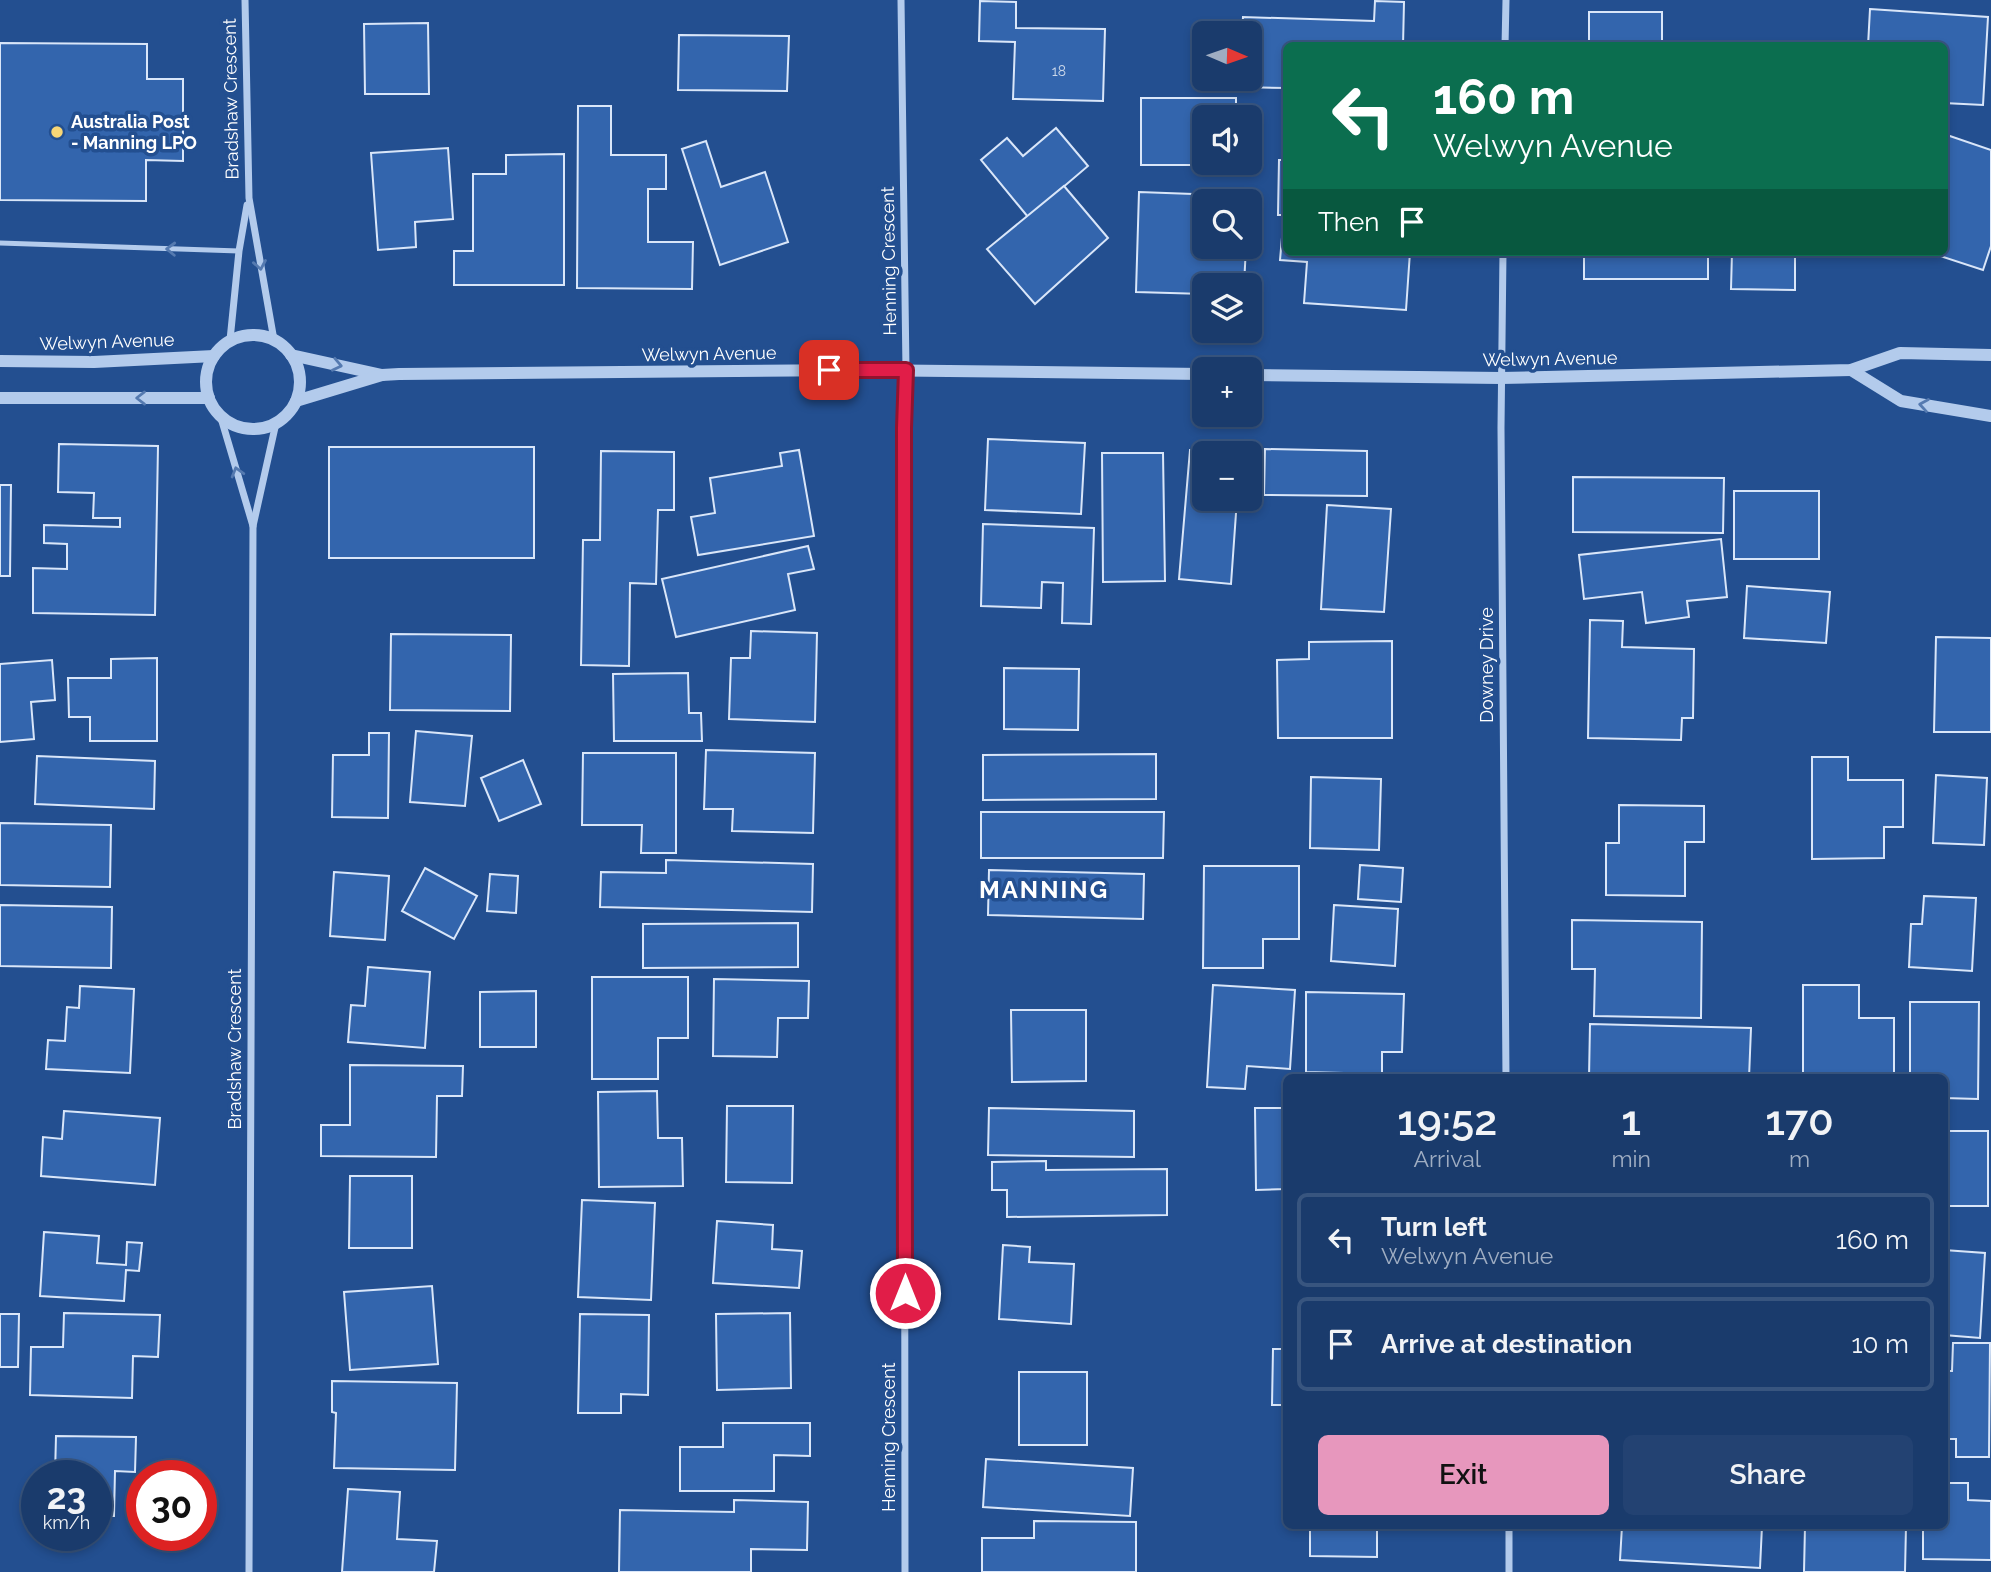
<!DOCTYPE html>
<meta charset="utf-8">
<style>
body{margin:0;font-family:Raleway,sans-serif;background:#234272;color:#f1f3f6;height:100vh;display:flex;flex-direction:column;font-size:26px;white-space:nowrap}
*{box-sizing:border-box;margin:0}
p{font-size:23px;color:#9fadc2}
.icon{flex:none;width:38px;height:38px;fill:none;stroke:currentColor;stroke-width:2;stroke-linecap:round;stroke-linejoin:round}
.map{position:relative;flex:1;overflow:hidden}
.panel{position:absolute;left:1283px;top:1074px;width:665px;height:455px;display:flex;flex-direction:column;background:#1a3b6c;border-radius:10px;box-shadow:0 4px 10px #0003,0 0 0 2px #38557f}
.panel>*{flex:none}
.banner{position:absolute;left:1283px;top:42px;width:665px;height:214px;border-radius:10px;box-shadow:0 4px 10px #0003,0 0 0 2px #38557f;background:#0b6e4f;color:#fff;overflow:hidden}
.needle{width:46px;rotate:92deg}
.buttons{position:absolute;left:1192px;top:21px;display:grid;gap:14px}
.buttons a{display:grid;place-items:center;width:70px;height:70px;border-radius:10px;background:#1a3b6c;box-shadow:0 4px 10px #0003,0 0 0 2px #38557f;font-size:35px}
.speed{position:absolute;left:21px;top:1460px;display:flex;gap:14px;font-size:35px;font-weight:700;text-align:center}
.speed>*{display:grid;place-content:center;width:91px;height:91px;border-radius:50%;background:#1a3b6c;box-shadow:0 4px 10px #0003,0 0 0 2px #38557f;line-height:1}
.speed small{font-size:18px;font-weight:400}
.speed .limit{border:10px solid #d22;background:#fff;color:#111}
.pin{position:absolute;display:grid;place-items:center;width:60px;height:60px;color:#fff;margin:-30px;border-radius:14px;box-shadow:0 4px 10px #0006}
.me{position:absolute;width:77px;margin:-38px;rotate:0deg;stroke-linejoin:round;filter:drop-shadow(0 0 5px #0008)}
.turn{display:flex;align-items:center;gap:24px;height:147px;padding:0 35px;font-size:32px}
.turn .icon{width:91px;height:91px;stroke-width:2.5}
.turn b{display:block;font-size:49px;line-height:60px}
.then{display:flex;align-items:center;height:66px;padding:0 35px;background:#0003;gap:14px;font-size:26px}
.eta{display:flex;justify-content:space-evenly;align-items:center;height:119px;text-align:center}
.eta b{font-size:42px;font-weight:600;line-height:49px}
.action{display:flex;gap:14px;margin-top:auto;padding:14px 35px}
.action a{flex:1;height:80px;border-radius:10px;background:#e797bd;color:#111;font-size:28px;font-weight:600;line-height:80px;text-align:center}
.action a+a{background:#234272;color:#f1f3f6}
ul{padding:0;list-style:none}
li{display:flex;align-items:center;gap:21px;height:94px;margin:0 14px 10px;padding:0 21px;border:4px solid #38557f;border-radius:10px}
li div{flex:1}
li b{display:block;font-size:26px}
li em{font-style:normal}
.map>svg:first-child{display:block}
</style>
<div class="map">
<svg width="1991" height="1572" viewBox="0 0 1991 1572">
<rect width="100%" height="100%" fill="#234f90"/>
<g fill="#3365ad" stroke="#d9e6f9" stroke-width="2">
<path d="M 980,1 L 1016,2 L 1016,28 L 1105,29 L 1103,101 L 1013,99 L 1015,42 L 979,41 Z"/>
<path d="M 1375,1 L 1404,2 L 1403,46 L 1286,46 L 1286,88 L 1241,87 L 1241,79 L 1250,79 L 1250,33 L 1242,33 L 1243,17 L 1374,21 Z"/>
<path d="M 1870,9 L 1988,17 L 1983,105 L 1944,103 L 1944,46 L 1868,46 Z"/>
<rect x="1589" y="12" width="73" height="34"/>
<path d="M 428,23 L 429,94 L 365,94 L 364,24 Z"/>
<path d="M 679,35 L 789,36 L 787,91 L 678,90 Z"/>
<path d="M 0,43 L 147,44 L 147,79 L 183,79 L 183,161 L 146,160 L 146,201 L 0,200 Z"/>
<path d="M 1141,98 L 1236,98 L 1236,110 L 1260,110 L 1260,139 L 1250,139 L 1250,117 L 1204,117 L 1204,163 L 1237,163 L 1237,165 L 1141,165 Z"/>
<path d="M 578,106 L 611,106 L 611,155 L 666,155 L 666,189 L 648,189 L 648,242 L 693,242 L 692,289 L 577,288 Z"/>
<path d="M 1056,128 L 1088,166 L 1028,217 L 981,160 L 1007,138 L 1023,156 Z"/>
<path d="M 1944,134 L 1991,150 L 1991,246 L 1983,270 L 1928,252 L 1944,252 Z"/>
<path d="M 706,141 L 721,187 L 765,172 L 788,242 L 720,265 L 682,149 Z"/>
<path d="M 448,148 L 453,219 L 415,222 L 416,247 L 378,250 L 371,153 Z"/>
<path d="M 564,154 L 564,285 L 454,285 L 454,251 L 473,251 L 473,174 L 506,174 L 506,155 Z"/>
<path d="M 1279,160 L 1286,160 L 1286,215 L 1278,215 Z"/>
<path d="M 1064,186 L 1108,238 L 1035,304 L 987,249 Z"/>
<path d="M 1139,192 L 1247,196 L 1247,201 L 1204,201 L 1204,247 L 1246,247 L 1244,285 L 1204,285 L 1204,294 L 1136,292 Z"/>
<path d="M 1283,226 L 1286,226 L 1286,252 L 1410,252 L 1406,310 L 1304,303 L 1307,262 L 1280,260 Z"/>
<rect x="1584" y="252" width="124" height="27"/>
<path d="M 1732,252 L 1795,252 L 1795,290 L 1731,289 Z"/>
<path d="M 988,439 L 1085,443 L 1081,514 L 985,510 Z"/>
<path d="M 59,444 L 158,446 L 155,615 L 33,613 L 33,568 L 67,569 L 67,544 L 44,543 L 44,525 L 120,527 L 120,518 L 93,518 L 94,493 L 58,492 Z"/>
<rect x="329" y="447" width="205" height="111"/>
<path d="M 1265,449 L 1367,451 L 1367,496 L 1264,495 Z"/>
<path d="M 799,450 L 814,536 L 698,555 L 691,517 L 715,513 L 710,478 L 782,466 L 780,453 Z"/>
<path d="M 1190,450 L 1228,453 L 1204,453 L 1204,499 L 1237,499 L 1231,584 L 1179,579 Z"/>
<path d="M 601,451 L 674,452 L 674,510 L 658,510 L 656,584 L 630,583 L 629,666 L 581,665 L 583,540 L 600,540 Z"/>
<path d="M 1102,453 L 1163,453 L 1165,581 L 1103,582 Z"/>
<path d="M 1573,477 L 1724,478 L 1723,533 L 1573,532 Z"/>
<path d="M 0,485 L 11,485 L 10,576 L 0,576 Z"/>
<rect x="1734" y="491" width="85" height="68"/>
<path d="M 1327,505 L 1391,509 L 1384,612 L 1321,609 Z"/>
<path d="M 983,524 L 1094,528 L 1091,624 L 1062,623 L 1063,583 L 1042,582 L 1041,608 L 981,606 Z"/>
<path d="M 1721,539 L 1727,597 L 1687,601 L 1689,617 L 1646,623 L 1642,592 L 1584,599 L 1579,555 Z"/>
<path d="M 808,546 L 814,569 L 788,574 L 795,610 L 676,637 L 662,579 Z"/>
<path d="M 1747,586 L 1830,592 L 1826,643 L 1744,638 Z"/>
<path d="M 1590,620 L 1623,621 L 1622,647 L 1694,649 L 1693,718 L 1682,718 L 1681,740 L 1588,738 Z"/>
<path d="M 751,631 L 817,633 L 815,722 L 729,719 L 731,658 L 750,658 Z"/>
<path d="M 391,634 L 511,635 L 510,711 L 390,710 Z"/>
<path d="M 1936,637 L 1991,638 L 1991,732 L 1934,732 Z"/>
<path d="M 1392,641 L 1392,738 L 1278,738 L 1277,660 L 1309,659 L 1309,642 Z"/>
<path d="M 157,658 L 157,741 L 90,741 L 90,717 L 69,717 L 68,678 L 111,678 L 111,659 Z"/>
<path d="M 52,660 L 55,700 L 31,702 L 34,739 L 0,742 L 0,664 Z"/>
<path d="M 1004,668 L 1079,669 L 1078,730 L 1004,729 Z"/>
<path d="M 688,673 L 689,713 L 701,713 L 702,741 L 614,741 L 613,674 Z"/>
<path d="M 416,731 L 472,736 L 465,806 L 410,802 Z"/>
<path d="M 369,733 L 389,733 L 388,818 L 332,817 L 333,755 L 369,755 Z"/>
<path d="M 706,750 L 815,753 L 813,833 L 732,831 L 733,809 L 704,809 Z"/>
<path d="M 583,753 L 676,753 L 676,853 L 641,853 L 642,825 L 582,825 Z"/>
<path d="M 1156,754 L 1156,799 L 983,800 L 983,755 Z"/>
<path d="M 37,756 L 155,761 L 154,809 L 35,804 Z"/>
<path d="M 1812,757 L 1848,757 L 1848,780 L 1903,780 L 1903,827 L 1884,827 L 1884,858 L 1812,859 Z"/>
<path d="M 523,760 L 541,804 L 499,821 L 481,778 Z"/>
<path d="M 1936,775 L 1987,778 L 1984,845 L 1933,843 Z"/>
<path d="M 1311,777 L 1381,779 L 1379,850 L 1310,848 Z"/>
<path d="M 1619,805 L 1704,806 L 1704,842 L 1685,842 L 1685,896 L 1606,895 L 1606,843 L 1619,843 Z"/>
<path d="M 981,812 L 1164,812 L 1163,858 L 981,858 Z"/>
<path d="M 0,823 L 111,825 L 110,887 L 0,885 Z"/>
<path d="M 666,860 L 813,864 L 812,912 L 600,907 L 601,872 L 666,873 Z"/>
<path d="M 1360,865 L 1403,868 L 1401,902 L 1358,899 Z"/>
<path d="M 1204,866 L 1299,866 L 1299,939 L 1263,939 L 1263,968 L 1203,968 Z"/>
<path d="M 425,868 L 477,896 L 454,939 L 402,911 Z"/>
<path d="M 989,870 L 1144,874 L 1143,919 L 988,915 Z"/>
<path d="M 334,872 L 389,876 L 385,940 L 330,936 Z"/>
<path d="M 490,874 L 518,876 L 516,913 L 487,911 Z"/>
<path d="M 1924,896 L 1976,898 L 1972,971 L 1909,967 L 1911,924 L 1922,924 Z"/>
<path d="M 0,905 L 112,907 L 111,968 L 0,966 Z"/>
<path d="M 1334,905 L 1398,909 L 1395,966 L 1331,961 Z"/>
<path d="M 1572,920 L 1702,922 L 1701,1018 L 1594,1016 L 1595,969 L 1572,969 Z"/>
<path d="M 798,923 L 798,967 L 643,968 L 643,924 Z"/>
<path d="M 368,967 L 430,972 L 425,1048 L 348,1042 L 351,1005 L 365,1006 Z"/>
<path d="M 592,977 L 688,977 L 688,1038 L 658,1038 L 658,1079 L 592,1079 Z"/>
<path d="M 714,979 L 809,981 L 808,1018 L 778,1018 L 777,1057 L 713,1056 Z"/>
<path d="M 1213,985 L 1295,990 L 1290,1069 L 1247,1066 L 1245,1089 L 1207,1087 Z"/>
<path d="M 1803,985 L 1859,985 L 1859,1018 L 1894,1018 L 1894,1078 L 1803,1078 Z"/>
<path d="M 80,986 L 134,989 L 130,1073 L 46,1069 L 48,1040 L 65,1041 L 67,1007 L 79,1008 Z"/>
<path d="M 536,991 L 536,1047 L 480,1047 L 480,992 Z"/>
<path d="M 1306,992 L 1404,994 L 1402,1052 L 1382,1052 L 1382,1074 L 1306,1072 Z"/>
<path d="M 1910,1002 L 1979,1002 L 1978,1099 L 1944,1098 L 1944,1078 L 1925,1078 L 1925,1075 L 1910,1074 Z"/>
<path d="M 1011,1010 L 1086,1010 L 1086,1081 L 1012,1082 Z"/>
<path d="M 1590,1024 L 1751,1028 L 1749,1078 L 1589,1078 Z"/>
<path d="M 350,1065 L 463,1066 L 462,1096 L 437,1096 L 436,1157 L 321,1156 L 321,1125 L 350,1125 Z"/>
<path d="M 657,1091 L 658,1138 L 682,1138 L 683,1186 L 599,1187 L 598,1092 Z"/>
<path d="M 727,1106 L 793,1106 L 792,1183 L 726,1182 Z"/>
<path d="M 989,1108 L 1134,1111 L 1134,1157 L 988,1155 Z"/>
<path d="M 1255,1108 L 1286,1108 L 1286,1189 L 1256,1190 Z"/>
<path d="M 64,1111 L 160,1118 L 155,1185 L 41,1176 L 43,1137 L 62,1139 Z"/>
<rect x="1944" y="1131" width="44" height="75"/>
<path d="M 1046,1161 L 1046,1170 L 1167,1169 L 1167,1215 L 1007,1217 L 1007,1190 L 992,1190 L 992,1162 Z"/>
<path d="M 350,1176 L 412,1176 L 412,1248 L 349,1248 Z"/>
<path d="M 582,1200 L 655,1203 L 651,1300 L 578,1297 Z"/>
<path d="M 717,1221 L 773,1225 L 772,1249 L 802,1251 L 799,1288 L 713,1283 Z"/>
<path d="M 44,1232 L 99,1236 L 97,1263 L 126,1265 L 127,1242 L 142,1243 L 139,1271 L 126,1270 L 124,1301 L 40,1296 Z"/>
<path d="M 1003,1245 L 1030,1247 L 1029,1262 L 1074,1264 L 1071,1324 L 999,1319 Z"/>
<path d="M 1944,1250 L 1985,1253 L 1980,1338 L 1944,1335 Z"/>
<path d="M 432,1286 L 438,1364 L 350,1370 L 344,1292 Z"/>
<path d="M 64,1313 L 160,1315 L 158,1357 L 133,1356 L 132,1398 L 30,1395 L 31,1347 L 63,1347 Z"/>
<path d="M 790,1313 L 791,1388 L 717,1390 L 716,1314 Z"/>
<path d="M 0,1314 L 19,1314 L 18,1367 L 0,1367 Z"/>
<path d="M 580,1314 L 649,1315 L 648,1395 L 621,1394 L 621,1413 L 578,1413 Z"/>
<path d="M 1953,1343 L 1990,1343 L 1989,1457 L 1956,1457 L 1956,1439 L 1944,1439 L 1944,1371 L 1952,1371 Z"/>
<path d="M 1273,1349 L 1286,1349 L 1286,1405 L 1272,1405 Z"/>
<rect x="1019" y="1372" width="68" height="73"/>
<path d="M 332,1381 L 457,1383 L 455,1470 L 334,1468 L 336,1413 L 332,1412 Z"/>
<path d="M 723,1423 L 810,1423 L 810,1456 L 774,1455 L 774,1491 L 680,1491 L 680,1447 L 723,1447 Z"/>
<path d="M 56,1436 L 136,1437 L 135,1472 L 115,1471 L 114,1516 L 96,1516 L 96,1475 L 55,1475 Z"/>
<path d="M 986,1459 L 1133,1468 L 1130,1516 L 983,1507 Z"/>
<path d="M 1944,1483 L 1968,1483 L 1968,1500 L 1991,1501 L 1991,1560 L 1923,1559 L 1923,1526 L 1944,1526 Z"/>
<path d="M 348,1489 L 400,1492 L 397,1539 L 437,1541 L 434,1572 L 342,1572 Z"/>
<path d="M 734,1500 L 808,1502 L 807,1550 L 751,1549 L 751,1572 L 619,1572 L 620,1510 L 734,1512 Z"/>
<path d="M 1034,1521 L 1136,1522 L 1136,1572 L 982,1572 L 982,1538 L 1034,1538 Z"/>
<path d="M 1310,1526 L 1377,1526 L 1377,1557 L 1310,1556 Z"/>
<path d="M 1622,1526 L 1762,1526 L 1760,1568 L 1620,1560 Z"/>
<path d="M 1805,1526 L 1906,1526 L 1905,1572 L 1804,1572 Z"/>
</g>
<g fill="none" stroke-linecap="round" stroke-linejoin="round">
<path stroke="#b3cbec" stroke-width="5" d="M 0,243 L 239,251"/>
<g stroke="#b3cbec" stroke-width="7">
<path d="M 245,0 L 249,198 L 274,340"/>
<path d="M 901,0 L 906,370 L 904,428 L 905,1572"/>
<path d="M 1505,46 L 1506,0"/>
<path d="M 1503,252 L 1501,428 L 1506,1078"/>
<path d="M 230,340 L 239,251 L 247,205"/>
<path d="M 221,418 L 253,526"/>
<path d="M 1509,1526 L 1509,1572"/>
<path d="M 249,1572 L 253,526 L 276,423"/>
</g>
<g stroke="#b3cbec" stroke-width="12">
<circle cx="253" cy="382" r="47"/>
<path d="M 291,355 L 382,375"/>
<path d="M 0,361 L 94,362 L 214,356"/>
<path d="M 1851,370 L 1901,401 L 1991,416"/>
<path d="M 1250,375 L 1501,378 L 1851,370 L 1900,353 L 1991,355"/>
<path d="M 0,398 L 209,398"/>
<path d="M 296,401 L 382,375 L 399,374 L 856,370 L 1204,374"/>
</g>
</g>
<defs><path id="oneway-chevron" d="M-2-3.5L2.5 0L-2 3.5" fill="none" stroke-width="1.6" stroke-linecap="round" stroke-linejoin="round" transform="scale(1.75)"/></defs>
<g stroke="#557ab0">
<use href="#oneway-chevron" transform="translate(171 249) rotate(-178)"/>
<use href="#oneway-chevron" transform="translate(260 265) rotate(80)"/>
<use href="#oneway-chevron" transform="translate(337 365) rotate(12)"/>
<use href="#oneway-chevron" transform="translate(141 398) rotate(-180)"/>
<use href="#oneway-chevron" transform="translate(1924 405) rotate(-171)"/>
<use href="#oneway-chevron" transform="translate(237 472) rotate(-106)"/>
</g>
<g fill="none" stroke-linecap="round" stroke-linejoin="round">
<g stroke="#92132f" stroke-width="18">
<path id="route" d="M 829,370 L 906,370 L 904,428 L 905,1293"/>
</g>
<use href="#route" stroke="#e11d48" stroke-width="12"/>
</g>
<circle fill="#f7d676" stroke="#234f90" stroke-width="2.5" cx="57" cy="132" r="7"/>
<g text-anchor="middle" stroke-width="7" stroke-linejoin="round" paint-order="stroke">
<g font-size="14" fill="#ccd8ea">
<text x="1059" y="76">18</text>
</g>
<g font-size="18" fill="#fff" stroke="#234f90">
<text transform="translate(231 99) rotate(-91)" y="6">Bradshaw Crescent</text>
<text transform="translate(889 261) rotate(-91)" y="6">Henning Crescent</text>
<text transform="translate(107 342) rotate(-2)" y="6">Welwyn Avenue</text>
<text transform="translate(709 354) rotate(-1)" y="6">Welwyn Avenue</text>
<text transform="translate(1550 359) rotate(-1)" y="6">Welwyn Avenue</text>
<text transform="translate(1487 665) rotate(-90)" y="6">Downey Drive</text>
<text transform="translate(235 1049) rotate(-90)" y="6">Bradshaw Crescent</text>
<text transform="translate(889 1437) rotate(-90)" y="6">Henning Crescent</text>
</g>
<g font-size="18" font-weight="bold" fill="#fff" stroke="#234f90" text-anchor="start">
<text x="71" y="128">Australia Post<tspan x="71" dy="21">- Manning LPO</tspan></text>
</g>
<g font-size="24" font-weight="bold" letter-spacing="2" fill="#fff" stroke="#234f90">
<text x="1044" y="898">MANNING</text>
</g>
</g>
</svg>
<div class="buttons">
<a><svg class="needle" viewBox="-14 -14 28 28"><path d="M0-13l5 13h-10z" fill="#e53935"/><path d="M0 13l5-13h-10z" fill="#9fadc2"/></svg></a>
<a><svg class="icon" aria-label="sound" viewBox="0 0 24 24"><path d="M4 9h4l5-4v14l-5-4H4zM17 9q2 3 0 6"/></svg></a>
<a><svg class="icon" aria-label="search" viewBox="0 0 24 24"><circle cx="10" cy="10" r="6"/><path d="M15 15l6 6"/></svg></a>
<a><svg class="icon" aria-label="layers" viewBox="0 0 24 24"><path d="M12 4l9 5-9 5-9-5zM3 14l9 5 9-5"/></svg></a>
<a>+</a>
<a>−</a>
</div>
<div class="speed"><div>23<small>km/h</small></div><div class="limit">30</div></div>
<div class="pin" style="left:829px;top:370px;background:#d93025"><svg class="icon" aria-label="arrive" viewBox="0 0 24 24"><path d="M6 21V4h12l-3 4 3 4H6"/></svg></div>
<svg class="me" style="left:905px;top:1293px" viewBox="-20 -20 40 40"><circle r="17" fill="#e11d48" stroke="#fff" stroke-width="3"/><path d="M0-11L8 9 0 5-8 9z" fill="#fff"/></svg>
<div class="banner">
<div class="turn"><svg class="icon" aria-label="left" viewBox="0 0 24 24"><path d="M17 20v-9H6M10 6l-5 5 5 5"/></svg><div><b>160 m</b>Welwyn Avenue</div></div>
<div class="then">Then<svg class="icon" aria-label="arrive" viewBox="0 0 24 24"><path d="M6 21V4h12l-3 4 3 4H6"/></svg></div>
</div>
<section class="panel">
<div class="eta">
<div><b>19:52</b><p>Arrival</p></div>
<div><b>1</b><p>min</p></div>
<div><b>170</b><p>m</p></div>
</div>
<ul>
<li><svg class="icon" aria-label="left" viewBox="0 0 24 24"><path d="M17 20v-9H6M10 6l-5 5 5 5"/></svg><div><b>Turn left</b><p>Welwyn Avenue</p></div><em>160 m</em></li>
<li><svg class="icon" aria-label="arrive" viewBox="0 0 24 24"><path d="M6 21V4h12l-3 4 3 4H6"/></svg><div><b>Arrive at destination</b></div><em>10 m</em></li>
</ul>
<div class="action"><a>Exit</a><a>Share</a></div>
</section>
</div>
